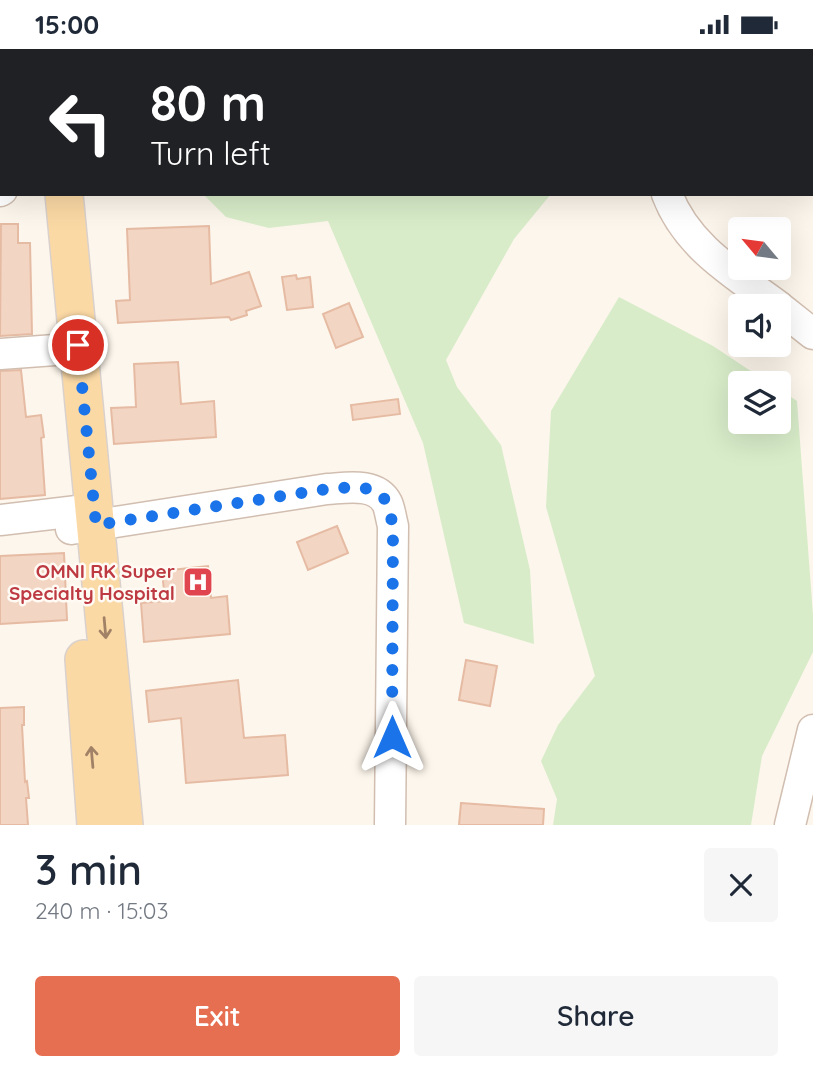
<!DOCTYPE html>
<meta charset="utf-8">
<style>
body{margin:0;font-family:Quicksand,sans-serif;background:#f6f6f7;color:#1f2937;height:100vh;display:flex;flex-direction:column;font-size:26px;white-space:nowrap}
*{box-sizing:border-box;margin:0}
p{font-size:23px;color:#747a83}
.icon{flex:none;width:38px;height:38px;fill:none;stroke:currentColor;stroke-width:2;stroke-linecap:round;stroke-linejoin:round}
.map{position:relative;height:776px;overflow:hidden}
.sheet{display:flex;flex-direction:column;background:#fff;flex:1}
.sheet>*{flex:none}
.guide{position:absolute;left:0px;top:0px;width:814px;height:147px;box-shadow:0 7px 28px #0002;background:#202124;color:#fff;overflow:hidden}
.needle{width:46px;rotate:299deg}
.tools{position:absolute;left:728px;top:168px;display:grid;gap:14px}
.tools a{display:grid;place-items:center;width:63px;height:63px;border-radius:7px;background:#fff;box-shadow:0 7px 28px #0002;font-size:35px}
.pin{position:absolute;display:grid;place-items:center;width:60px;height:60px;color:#fff;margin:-30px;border:4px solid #fff;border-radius:50%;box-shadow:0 2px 7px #0007}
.me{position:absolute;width:77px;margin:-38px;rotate:0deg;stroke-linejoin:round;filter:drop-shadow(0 0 5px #0008)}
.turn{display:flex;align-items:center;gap:24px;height:147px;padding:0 35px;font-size:32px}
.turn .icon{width:91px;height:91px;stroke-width:2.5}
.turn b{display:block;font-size:49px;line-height:60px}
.round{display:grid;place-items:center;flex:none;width:74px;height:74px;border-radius:7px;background:#f6f6f7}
.overview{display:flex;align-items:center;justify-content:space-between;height:119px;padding:0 35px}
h1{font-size:42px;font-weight:600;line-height:52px}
.action{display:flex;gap:14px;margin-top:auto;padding:14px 35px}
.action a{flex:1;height:80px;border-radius:7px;background:#e76f51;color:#fff;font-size:28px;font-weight:600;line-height:80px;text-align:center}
.action a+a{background:#f6f6f7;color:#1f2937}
.status{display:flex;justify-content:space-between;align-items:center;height:49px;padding:0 35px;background:#fff;direction:ltr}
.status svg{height:19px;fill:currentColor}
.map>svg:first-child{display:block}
</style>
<div class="status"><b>15:00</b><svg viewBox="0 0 49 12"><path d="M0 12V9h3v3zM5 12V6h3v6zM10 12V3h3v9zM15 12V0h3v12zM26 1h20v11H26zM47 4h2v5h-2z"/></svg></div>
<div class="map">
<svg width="813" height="776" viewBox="0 0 813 776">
<rect width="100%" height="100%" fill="#fdf6ec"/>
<g fill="#d8ecc9">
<path d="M 149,0 L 369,0 L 367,2 Z"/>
<path d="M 203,145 L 551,145 L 514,190 L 446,311 L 457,338 L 501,396 L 530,521 L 534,595 L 464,574 L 423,394 L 328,172 L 269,179 L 226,168 Z"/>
<path d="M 619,248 L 713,297 L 769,334 L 740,334 L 740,373 L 779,373 L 779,340 L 797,352 L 813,566 L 813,603 L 762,707 L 751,776 L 553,776 L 557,750 L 541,712 L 558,676 L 595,627 L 546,458 L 551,362 Z"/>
</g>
<g fill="#f3d5c3" stroke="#e6bba3" stroke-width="2">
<path d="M 1,175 L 18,175 L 18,194 L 30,194 L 32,285 L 0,287 Z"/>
<path d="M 209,177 L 211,235 L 249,223 L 261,257 L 246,262 L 247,266 L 231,271 L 229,268 L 118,274 L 116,252 L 130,251 L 127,180 Z"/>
<path d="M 296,226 L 297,230 L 310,228 L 313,258 L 287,261 L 282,228 Z"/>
<path d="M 349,254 L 363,288 L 336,299 L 323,265 Z"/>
<path d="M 178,313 L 181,355 L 214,352 L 216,388 L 114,395 L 111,359 L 136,358 L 134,315 Z"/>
<path d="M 21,321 L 26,368 L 41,366 L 44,388 L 41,389 L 45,446 L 0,450 L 0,322 Z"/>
<path d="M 398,350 L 400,365 L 353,371 L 351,356 Z"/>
<path d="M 337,477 L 348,504 L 308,521 L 297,493 Z"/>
<path d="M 64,504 L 67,571 L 0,575 L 0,507 Z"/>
<path d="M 208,517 L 211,549 L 227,547 L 230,585 L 144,593 L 141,554 L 165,552 L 162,522 Z"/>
<path d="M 466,611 L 497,617 L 490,657 L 459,651 Z"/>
<path d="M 238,631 L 244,689 L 285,686 L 288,726 L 186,734 L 181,669 L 149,673 L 146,642 Z"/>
<path d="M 24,658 L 24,676 L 22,676 L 25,733 L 27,732 L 29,749 L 26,749 L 28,776 L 0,776 L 0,659 Z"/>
<path d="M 461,754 L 544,760 L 543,776 L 459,776 Z"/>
</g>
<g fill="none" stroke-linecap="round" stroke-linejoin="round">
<g stroke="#d1beb0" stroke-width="33">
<g id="minor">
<path d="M 626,0 L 627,2"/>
<path d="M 765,0 L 766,2"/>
<path d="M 812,14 L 813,13"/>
<path d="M 812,82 L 813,83"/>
<path d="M 0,142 L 2,141"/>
<path d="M 667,145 C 687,198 735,225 778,257"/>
<path d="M 779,258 L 813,285"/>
<path d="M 0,305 L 55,301"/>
<path d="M 0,471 L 94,460"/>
<path d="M 71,480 L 327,440 C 346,439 376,433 387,454 C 390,460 391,470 393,477 L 390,776"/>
<path d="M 790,776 L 813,681"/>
</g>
</g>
<g stroke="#dad1cd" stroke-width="40">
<g id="major">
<path d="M 24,0 L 24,2"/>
<path d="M 64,145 L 124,776"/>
<path d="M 84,610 L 96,776"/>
</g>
</g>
<use href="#minor" stroke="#fff" stroke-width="30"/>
<use href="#major" stroke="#fbd9a5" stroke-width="37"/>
</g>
<defs><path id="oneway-shaft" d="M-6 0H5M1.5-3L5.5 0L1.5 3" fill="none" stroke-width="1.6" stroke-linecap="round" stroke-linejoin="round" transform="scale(1.75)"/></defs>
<g stroke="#a18267">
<use href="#oneway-shaft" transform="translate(105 579) rotate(85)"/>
<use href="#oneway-shaft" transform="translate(92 708) rotate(-95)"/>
</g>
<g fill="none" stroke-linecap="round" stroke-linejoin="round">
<path stroke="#1a73e8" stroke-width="12" stroke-dasharray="0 21.6" d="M 78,296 L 96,476 L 327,440 C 346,439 376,433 387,454 C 390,460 391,470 393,477 L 392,688"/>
</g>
<defs>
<g id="hospital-square" transform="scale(1.575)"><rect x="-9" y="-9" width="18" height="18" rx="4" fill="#e0444e" stroke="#fffaf3"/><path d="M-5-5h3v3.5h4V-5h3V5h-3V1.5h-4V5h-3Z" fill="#fff"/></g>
</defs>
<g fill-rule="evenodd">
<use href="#hospital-square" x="198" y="533"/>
</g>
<g text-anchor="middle" stroke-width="5" stroke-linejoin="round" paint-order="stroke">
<g font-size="19" font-weight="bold" fill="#be3a42" stroke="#fffaf3" text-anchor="end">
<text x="175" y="529">OMNI RK Super<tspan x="175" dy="22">Specialty Hospital</tspan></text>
</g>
</g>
</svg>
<div class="tools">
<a><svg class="needle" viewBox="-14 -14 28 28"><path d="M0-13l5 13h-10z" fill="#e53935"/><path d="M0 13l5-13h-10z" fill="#747a83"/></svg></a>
<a><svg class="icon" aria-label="sound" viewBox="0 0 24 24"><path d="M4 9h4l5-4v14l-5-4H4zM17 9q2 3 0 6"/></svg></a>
<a><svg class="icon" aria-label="layers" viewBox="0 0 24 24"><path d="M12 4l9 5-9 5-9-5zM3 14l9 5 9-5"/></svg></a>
</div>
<div class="pin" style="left:78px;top:296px;background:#d93025"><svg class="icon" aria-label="arrive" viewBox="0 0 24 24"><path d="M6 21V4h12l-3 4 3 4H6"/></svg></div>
<svg class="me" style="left:392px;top:688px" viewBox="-20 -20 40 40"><path d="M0-17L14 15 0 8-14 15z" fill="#1a73e8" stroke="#fff" stroke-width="4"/></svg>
<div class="guide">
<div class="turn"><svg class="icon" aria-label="left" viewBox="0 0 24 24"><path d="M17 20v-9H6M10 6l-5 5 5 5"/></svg><div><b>80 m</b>Turn left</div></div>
</div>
</div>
<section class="sheet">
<div class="overview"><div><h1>3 min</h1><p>240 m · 15:03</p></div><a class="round"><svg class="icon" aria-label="close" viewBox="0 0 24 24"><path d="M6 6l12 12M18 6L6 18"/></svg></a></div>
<div class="action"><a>Exit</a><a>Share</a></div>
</section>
